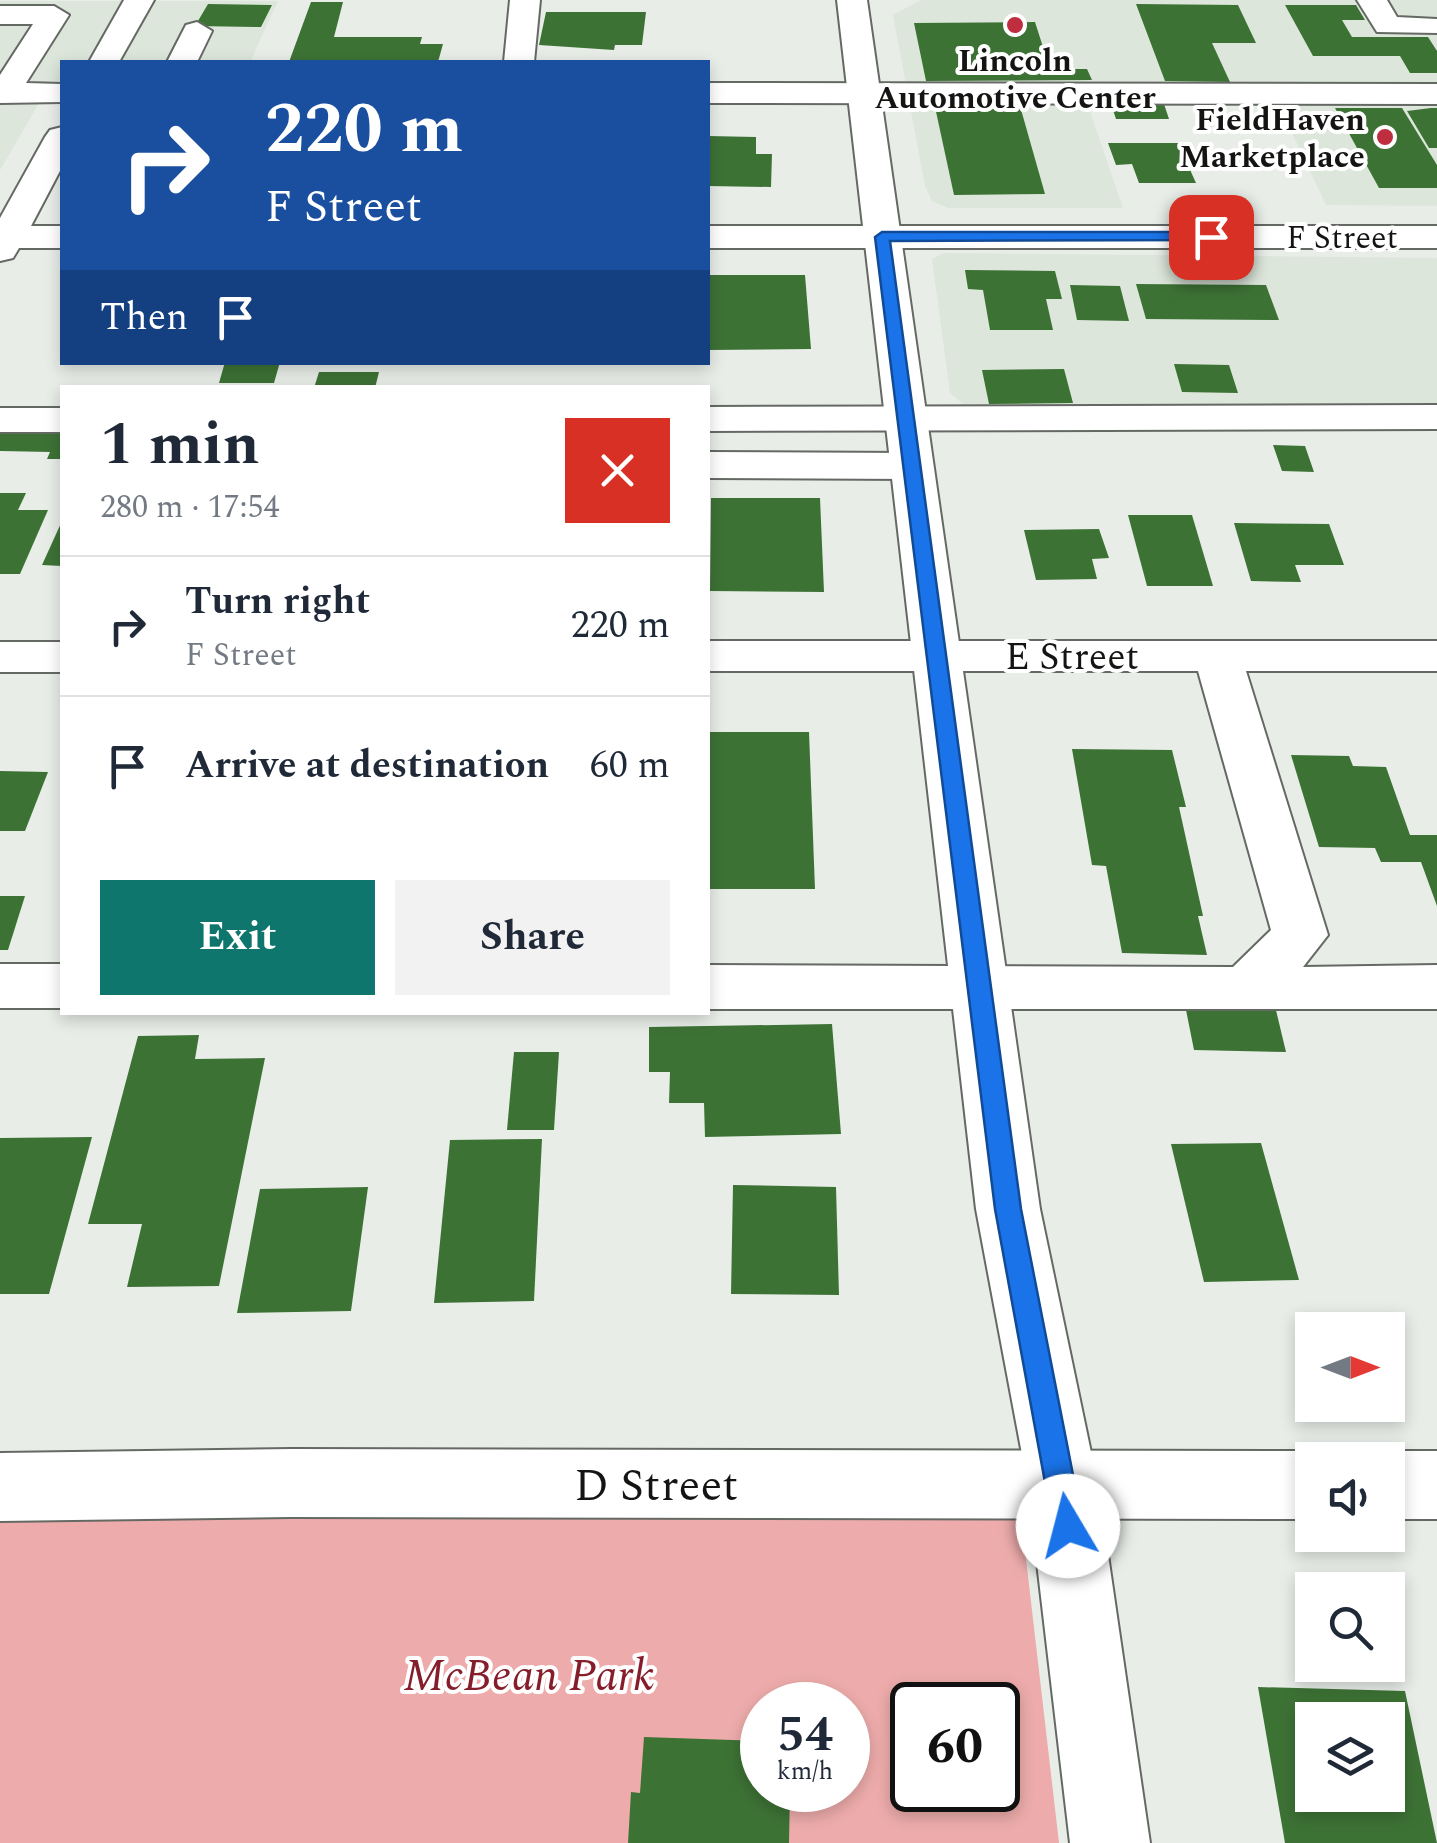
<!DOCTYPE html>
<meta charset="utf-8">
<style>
body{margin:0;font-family:Spectral,serif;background:#f2f2f3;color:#1f2937;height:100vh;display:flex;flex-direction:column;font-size:38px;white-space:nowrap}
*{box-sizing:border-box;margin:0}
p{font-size:32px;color:#747a83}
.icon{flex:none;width:55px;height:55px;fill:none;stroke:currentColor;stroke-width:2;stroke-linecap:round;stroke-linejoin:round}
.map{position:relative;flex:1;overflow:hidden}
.details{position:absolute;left:60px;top:385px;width:650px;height:630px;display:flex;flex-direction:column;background:#fff;border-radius:0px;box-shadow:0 5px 15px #0003}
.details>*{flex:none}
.guide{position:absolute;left:60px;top:60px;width:650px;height:305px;border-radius:0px;box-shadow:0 5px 15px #0003;background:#1a4fa0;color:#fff;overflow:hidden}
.needle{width:65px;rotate:90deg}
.fabs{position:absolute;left:1295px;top:1312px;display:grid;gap:20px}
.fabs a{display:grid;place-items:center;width:110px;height:110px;border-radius:0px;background:#fff;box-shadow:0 5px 15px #0003;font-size:50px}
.speed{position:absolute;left:740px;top:1682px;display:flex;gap:20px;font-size:50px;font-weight:700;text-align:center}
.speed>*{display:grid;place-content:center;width:130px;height:130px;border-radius:50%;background:#fff;box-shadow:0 5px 15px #0003;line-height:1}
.speed small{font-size:25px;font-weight:400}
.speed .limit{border:5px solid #111;border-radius:15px;background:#fff;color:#111}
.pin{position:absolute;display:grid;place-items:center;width:85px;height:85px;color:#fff;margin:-42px;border-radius:20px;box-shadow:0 5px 15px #0006}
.me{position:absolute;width:110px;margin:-55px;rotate:352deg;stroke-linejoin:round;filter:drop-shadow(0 0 8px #0008)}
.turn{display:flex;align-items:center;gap:35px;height:210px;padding:0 40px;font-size:45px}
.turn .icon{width:130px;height:130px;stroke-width:2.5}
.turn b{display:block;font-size:70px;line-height:85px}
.then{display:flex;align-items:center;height:95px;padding:0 40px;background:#0003;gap:20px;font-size:38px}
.round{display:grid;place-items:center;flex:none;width:105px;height:105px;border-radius:0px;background:#f2f2f3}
.summary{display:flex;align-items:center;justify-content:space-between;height:170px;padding:0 40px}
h1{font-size:60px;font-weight:700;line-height:75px}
.primary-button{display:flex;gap:20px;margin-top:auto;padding:20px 40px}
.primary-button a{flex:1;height:115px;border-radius:0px;background:#0f766e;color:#fff;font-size:40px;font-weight:700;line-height:115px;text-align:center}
.primary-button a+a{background:#f2f2f3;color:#1f2937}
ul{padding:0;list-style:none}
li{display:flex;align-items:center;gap:30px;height:140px;padding:0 40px;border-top:2px solid #e0e1e3}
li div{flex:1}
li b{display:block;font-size:38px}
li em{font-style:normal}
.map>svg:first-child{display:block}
</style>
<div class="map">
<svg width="1437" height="1843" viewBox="0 0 1437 1843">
<rect width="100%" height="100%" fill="#e8ede8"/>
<g fill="#dce6da">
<path d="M 921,0 L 1437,0 L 1437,206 L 1326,205 L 1270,86 L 1082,88 L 1123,208 L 948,208 L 932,201 L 925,186 L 893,15 Z"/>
<path d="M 0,1 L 278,1 L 250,62 L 62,62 L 62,88 L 48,88 L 0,170 Z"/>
<path d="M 943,253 L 1437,258 L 1437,407 L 969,409 L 950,393 L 932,259 Z"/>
</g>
<path fill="#edacab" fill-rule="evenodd" d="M 0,1505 L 1020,1507 L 1059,1843 L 0,1843 ZM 762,1705 L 848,1705 L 848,1790 L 762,1790 ZM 912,1705 L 998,1705 L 998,1790 L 912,1790 Z"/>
<g fill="#3d7235" fill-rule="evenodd">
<path d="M 311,2 L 343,2 L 334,37 L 422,37 L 420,44 L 443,44 L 438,62 L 289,62 Z"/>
<path d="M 208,4 L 272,5 L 261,27 L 195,26 Z"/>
<path d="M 1136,4 L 1238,5 L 1256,43 L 1212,43 L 1230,82 L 1165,81 Z"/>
<path d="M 1285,5 L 1356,5 L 1365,20 L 1342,20 L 1352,37 L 1428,37 L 1437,51 L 1437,73 L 1410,73 L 1400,56 L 1313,56 Z"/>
<path d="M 546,12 L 646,12 L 642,45 L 615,45 L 614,50 L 539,45 Z"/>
<path d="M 1035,22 L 1050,69 L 1087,69 L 1092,80 L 926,81 L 914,23 Z"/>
<path d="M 1111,104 L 1164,104 L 1169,119 L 1116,119 Z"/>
<path d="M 1020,106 L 1045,194 L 954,195 L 935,107 Z"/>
<path d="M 1335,108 L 1402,108 L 1437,165 L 1437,188 L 1379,188 Z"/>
<path d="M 1431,108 L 1437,108 L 1437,148 L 1429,148 L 1407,111 Z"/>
<path d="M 708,136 L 756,137 L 756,154 L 772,154 L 771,187 L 708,186 Z"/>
<path d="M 1108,143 L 1178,143 L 1196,183 L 1139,183 L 1132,164 L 1116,165 Z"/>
<path d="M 965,270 L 1055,271 L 1062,299 L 1046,299 L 1053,330 L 990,330 L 983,290 L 968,289 Z"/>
<path d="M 708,275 L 805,275 L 811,349 L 708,350 Z"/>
<path d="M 1136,284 L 1266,285 L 1279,320 L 1146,319 Z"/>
<path d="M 1070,285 L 1120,286 L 1129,321 L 1077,320 Z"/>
<path d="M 225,362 L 280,362 L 274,383 L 219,383 Z"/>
<path d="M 1174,364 L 1229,365 L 1238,393 L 1182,392 Z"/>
<path d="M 1064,369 L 1073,403 L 989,404 L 982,370 Z"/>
<path d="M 319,372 L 379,372 L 375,388 L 314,388 Z"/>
<path d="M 0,427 L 62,428 L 62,459 L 47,459 L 50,452 L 0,451 Z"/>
<path d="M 1273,445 L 1305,446 L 1314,472 L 1282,471 Z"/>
<path d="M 0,493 L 26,493 L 18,510 L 48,510 L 20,574 L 0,574 Z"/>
<path d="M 711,498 L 820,498 L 824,592 L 710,591 Z"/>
<path d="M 1128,515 L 1192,515 L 1213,586 L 1147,586 Z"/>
<path d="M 62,521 L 62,566 L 42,565 Z"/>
<path d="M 1234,523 L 1329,524 L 1344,565 L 1295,565 L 1301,582 L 1251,581 Z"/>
<path d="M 1099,529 L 1109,558 L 1092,559 L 1097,579 L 1036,580 L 1024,530 Z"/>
<path d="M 708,732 L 809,732 L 815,889 L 708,889 Z"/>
<path d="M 1072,749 L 1172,750 L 1186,807 L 1179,807 L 1203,916 L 1198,916 L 1207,955 L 1122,953 L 1106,866 L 1092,865 Z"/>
<path d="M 1291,755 L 1349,756 L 1353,766 L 1386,767 L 1410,835 L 1437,835 L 1437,906 L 1421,862 L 1381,862 L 1375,848 L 1319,847 Z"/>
<path d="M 0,771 L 48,772 L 25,831 L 0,831 Z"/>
<path d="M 0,896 L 25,896 L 8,950 L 0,950 Z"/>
<path d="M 1185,1005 L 1275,1006 L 1286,1052 L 1194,1050 Z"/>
<path d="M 832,1024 L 841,1134 L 705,1137 L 704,1103 L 669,1103 L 670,1072 L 649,1072 L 649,1027 Z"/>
<path d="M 199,1035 L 195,1059 L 265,1058 L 219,1286 L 127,1287 L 142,1224 L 88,1224 L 138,1036 Z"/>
<path d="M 514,1052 L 559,1052 L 554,1130 L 507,1130 Z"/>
<path d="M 92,1137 L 49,1294 L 0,1294 L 0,1138 Z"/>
<path d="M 542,1139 L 534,1301 L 434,1303 L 450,1140 Z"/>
<path d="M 1261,1143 L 1299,1280 L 1204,1282 L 1171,1144 Z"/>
<path d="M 733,1185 L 836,1187 L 839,1295 L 731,1294 Z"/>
<path d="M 368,1187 L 351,1311 L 237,1313 L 260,1189 Z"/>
<path d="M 1258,1687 L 1405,1691 L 1437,1843 L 1285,1843 ZM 1312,1720 L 1388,1720 L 1388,1795 L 1312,1795 Z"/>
<path d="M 644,1737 L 762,1741 L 762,1790 L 790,1790 L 789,1843 L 628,1843 L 631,1792 L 640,1793 Z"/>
</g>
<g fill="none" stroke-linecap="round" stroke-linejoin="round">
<g stroke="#656964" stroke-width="4">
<g id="minor">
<path d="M 124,0 L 154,0 L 119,62 L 89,62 Z"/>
<path d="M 510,0 L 540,0 L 534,62 L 504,62 Z"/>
<path d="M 1357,0 L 1387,0 L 1397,17 L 1437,19 L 1437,33 L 1377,32 Z"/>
<path d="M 0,6 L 54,6 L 69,15 L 26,83 L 62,84 L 62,102 L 0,103 L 0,75 L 33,24 L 0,24 Z"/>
<path d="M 197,22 L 212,31 L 197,62 L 167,62 L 186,25 Z"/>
<path d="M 708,83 L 1437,84 L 1437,104 L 708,103 Z"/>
<path d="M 62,127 L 62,167 L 31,226 L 62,226 L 62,248 L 19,248 L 13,258 L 0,261 L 0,218 L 45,137 L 50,130 Z"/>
<rect x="708" y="226" width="729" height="22"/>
<path d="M 1437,405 L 1437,429 L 708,431 L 708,407 Z"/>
<rect x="0" y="408" width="62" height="24"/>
<path d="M 708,452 L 912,453 L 927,457 L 933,466 L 927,475 L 912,479 L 708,478 Z"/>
<path d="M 708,641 L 1437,641 L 1437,671 L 1246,671 L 1328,935 L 1303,967 L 1437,965 L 1437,1009 L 708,1009 L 708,965 L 1233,967 L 1271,930 L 1198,671 L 708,671 Z"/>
<rect x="0" y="642" width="62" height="30"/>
<rect x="0" y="964" width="62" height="44"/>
<path d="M 291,1449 L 1312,1451 L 1334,1460 L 1312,1460 L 1312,1519 L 291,1517 L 0,1521 L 0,1453 Z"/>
<path d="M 1388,1451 L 1437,1451 L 1437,1519 L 1388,1519 L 1388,1460 L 1366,1460 Z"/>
</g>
</g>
<g stroke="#656964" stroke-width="4">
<path id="major" d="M 837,0 L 867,0 L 1040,1209 L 1098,1486 L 1150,1843 L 1070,1843 L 1028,1486 L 976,1209 Z"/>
</g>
<use href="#minor" fill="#fff" fill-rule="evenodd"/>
<use href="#major" fill="#fff" fill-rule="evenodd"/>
</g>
<path fill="#1a73e8" stroke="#114b97" stroke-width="2.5" d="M 1211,232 L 1216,234 L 1216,240 L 890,241 L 1021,1209 L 1083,1526 L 1079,1536 L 1068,1540 L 1057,1536 L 1053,1526 L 995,1209 L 875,237 L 882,232 Z"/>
<g fill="#bf2e3f" stroke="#fff" stroke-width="4">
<circle cx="1015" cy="25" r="10"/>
<circle cx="1385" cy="137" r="10"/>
</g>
<g text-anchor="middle" stroke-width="8" stroke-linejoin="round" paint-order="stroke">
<g font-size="32" font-weight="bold" fill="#141513" stroke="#fff">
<text x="1015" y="71">Lincoln<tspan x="1015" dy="37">Automotive Center</tspan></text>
<text x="1365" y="130" text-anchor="end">FieldHaven<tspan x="1365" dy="37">Marketplace</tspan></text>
</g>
<g font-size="32" fill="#141513" stroke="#fff">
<text x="1342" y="248">F Street</text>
</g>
<g font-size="38" fill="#141513" stroke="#fff">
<text x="1072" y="669">E Street</text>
</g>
<g font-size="45" fill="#141513" stroke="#fff">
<text x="656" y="1500">D Street</text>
</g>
<g font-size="45" font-style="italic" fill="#851e2a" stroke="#fff">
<text x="529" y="1690">McBean Park</text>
</g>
</g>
</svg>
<div class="fabs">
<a><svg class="needle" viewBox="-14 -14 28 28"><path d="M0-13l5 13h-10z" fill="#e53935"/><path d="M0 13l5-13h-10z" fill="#747a83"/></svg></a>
<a><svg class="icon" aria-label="sound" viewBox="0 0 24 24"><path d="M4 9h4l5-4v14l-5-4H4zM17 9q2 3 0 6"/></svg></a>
<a><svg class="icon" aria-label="search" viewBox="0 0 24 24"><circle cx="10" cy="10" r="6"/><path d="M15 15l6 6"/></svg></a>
<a><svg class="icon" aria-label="layers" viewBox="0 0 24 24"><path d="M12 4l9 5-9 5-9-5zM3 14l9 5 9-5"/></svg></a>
</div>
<div class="speed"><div>54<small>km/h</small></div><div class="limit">60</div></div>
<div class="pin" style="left:1211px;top:237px;background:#d93025"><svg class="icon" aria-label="arrive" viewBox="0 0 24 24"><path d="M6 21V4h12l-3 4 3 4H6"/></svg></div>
<svg class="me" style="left:1068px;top:1526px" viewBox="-20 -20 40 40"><circle r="19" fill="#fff"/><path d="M0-13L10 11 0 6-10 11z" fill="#1a73e8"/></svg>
<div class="guide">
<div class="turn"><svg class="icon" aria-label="right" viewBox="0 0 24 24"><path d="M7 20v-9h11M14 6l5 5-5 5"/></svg><div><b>220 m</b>F Street</div></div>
<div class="then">Then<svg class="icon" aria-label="arrive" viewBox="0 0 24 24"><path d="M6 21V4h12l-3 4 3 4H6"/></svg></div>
</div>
<section class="details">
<div class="summary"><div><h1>1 min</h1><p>280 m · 17:54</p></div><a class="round" style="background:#d93025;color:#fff"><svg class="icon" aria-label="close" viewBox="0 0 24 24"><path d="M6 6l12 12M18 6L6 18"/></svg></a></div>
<ul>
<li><svg class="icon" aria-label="right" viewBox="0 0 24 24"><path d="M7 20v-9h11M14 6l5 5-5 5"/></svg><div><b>Turn right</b><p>F Street</p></div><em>220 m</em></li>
<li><svg class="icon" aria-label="arrive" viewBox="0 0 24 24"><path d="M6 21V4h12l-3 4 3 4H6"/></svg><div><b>Arrive at destination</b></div><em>60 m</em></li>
</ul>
<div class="primary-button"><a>Exit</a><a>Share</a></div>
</section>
</div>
